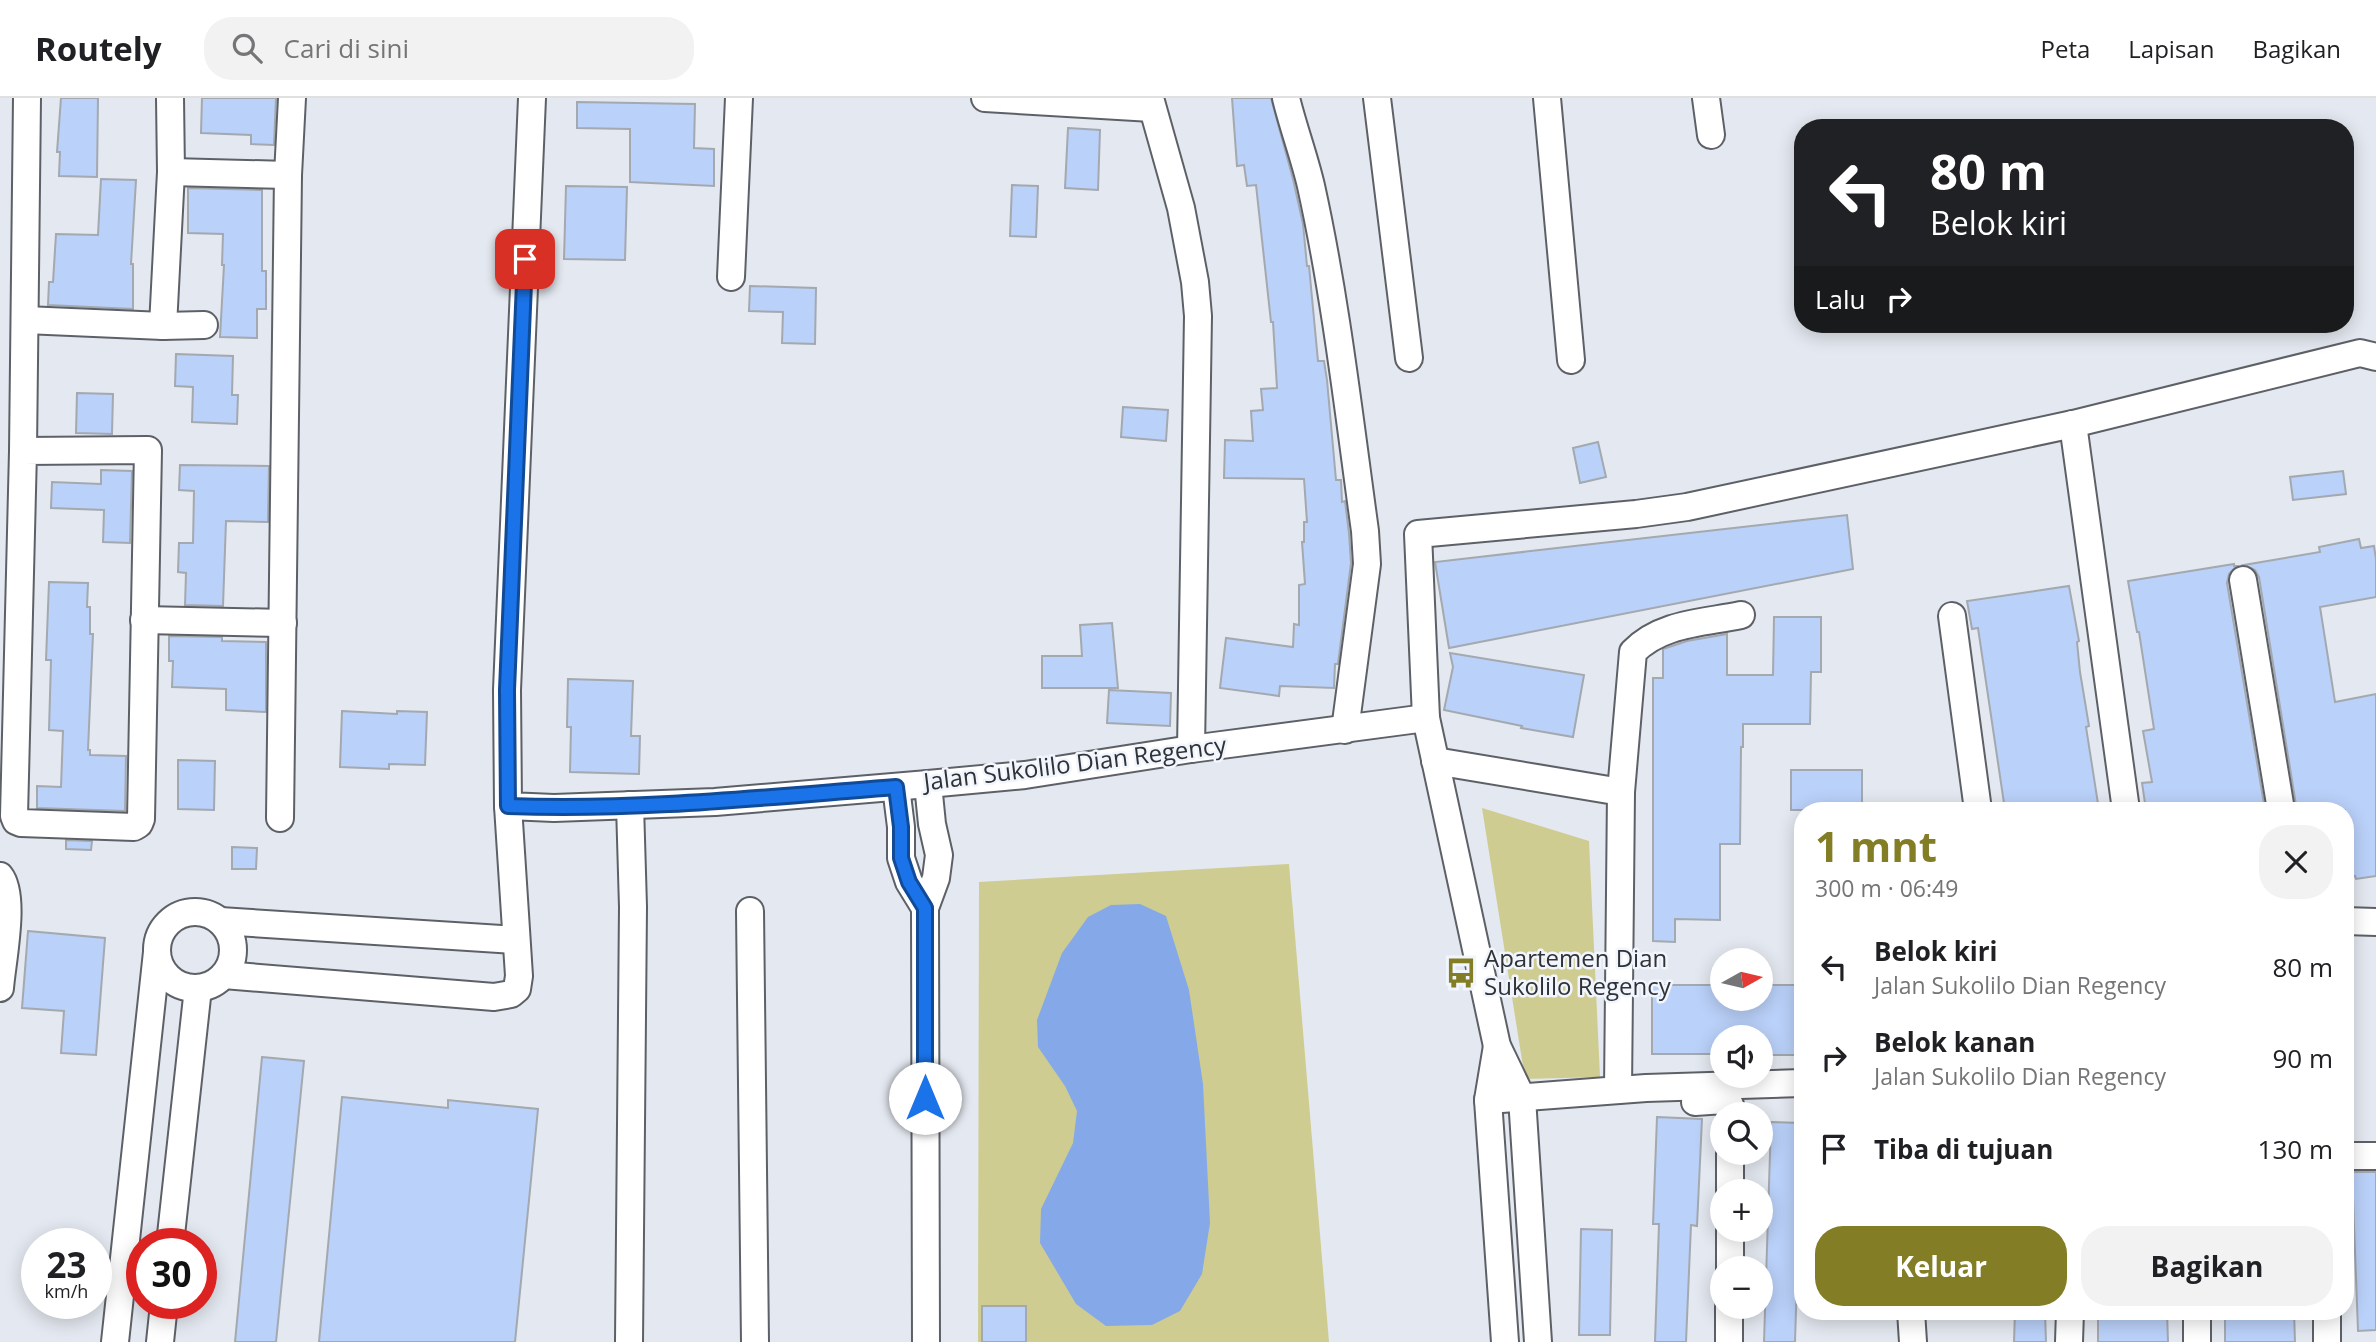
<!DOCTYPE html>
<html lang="id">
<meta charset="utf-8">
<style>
body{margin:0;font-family:"Open Sans",sans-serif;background:#f2f2f2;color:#202124;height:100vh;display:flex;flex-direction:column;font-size:26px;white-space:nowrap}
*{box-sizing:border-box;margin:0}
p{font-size:23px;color:#757577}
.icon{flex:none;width:38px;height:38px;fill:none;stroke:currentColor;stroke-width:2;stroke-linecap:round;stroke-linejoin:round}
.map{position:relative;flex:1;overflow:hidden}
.sheet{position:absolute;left:1794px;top:704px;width:560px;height:518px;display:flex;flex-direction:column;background:#fff;border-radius:28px;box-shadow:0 4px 18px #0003}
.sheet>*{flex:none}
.banner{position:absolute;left:1794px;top:21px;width:560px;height:214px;border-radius:28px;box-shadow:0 4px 18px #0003;background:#202124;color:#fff;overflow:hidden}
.needle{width:46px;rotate:82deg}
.controls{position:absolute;left:1710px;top:850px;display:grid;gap:14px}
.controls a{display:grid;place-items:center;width:63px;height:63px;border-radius:50%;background:#fff;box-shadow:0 4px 18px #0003;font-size:35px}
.speed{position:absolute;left:21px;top:1130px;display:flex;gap:14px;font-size:35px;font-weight:700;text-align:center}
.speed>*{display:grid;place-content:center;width:91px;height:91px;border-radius:50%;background:#fff;box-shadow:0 4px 18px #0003;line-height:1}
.speed small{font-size:18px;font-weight:400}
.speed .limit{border:10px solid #d22;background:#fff;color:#111}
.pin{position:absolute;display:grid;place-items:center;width:60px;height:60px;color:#fff;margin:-30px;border-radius:14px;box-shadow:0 4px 10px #0006}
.me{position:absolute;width:77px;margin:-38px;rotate:0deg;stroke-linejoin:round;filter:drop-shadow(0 0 5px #0008)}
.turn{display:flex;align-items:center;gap:24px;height:147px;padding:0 21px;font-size:32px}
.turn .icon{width:91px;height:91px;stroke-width:2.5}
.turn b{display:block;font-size:49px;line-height:60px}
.then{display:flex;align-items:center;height:66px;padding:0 21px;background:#0003;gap:14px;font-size:26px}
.round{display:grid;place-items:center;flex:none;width:74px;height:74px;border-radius:28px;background:#f2f2f2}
.summary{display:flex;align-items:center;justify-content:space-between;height:119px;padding:0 21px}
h1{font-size:42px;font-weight:700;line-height:52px;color:#837e25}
.cta{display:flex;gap:14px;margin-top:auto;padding:14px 21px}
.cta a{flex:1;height:80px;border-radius:28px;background:#837e25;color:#fff;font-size:28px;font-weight:700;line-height:80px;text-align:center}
.cta a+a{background:#f2f2f2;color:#202124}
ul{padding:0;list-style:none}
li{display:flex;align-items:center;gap:21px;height:91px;padding:0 21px}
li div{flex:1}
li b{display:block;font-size:26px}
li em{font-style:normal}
header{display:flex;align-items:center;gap:42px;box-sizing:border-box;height:98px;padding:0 35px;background:#fff;border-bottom:2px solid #e0e0e0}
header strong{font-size:33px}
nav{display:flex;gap:38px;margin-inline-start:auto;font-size:24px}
.search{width:490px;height:63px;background:#f2f2f2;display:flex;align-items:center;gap:18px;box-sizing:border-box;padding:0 24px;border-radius:28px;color:#757577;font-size:26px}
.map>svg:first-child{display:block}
</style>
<header>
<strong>Routely</strong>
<div class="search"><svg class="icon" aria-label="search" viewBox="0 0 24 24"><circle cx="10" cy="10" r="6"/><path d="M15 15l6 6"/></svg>Cari di sini</div>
<nav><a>Peta</a><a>Lapisan</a><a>Bagikan</a></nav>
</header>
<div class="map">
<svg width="2376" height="1244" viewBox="0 0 2376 1244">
<rect width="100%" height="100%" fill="#e4e8f0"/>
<g fill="#cecc91">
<path d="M 1482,710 L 1589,743 L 1600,979 L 1525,981 Z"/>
<path d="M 1289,766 L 1329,1244 L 978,1244 L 979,784 Z"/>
</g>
<path fill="#85a9e8" d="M 1140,806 L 1166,818 L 1189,892 L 1203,986 L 1210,1125 L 1202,1176 L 1180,1213 L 1152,1227 L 1106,1228 L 1076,1206 L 1040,1145 L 1041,1111 L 1073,1045 L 1077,1013 L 1065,988 L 1038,949 L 1037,922 L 1062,855 L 1088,819 L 1111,807 Z"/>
<g fill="#bad1f9" stroke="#a4a8af" stroke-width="2">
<path d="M 61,0 L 98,0 L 97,79 L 59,78 L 60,54 L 57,54 Z"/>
<path d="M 202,0 L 276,0 L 274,47 L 251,46 L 251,37 L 201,35 Z"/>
<path d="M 1232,0 L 1271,0 L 1293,81 L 1303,126 L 1307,168 L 1309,168 L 1318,263 L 1324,263 L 1327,282 L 1336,382 L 1341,382 L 1342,404 L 1345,403 L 1349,435 L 1351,465 L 1338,566 L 1335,566 L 1334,590 L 1280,588 L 1279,598 L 1220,590 L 1226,540 L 1293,549 L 1294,526 L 1299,527 L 1299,487 L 1305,486 L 1302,444 L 1304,444 L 1304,424 L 1307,424 L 1304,381 L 1224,380 L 1225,342 L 1253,343 L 1251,313 L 1263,312 L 1261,291 L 1277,290 L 1273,224 L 1271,224 L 1256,87 L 1247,88 L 1244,67 L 1237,68 Z"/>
<path d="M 577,4 L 695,6 L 694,50 L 714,51 L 714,88 L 630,84 L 630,31 L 577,30 Z"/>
<path d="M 1068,30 L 1100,32 L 1098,92 L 1065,90 Z"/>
<path d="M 101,81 L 136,82 L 131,166 L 133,166 L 133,211 L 48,207 L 49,184 L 53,184 L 56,136 L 98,137 Z"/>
<path d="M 1012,87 L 1038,88 L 1036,139 L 1010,138 Z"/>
<path d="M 566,88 L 627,89 L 625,162 L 564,161 Z"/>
<path d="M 188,90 L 262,92 L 262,173 L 266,173 L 266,211 L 257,211 L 257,240 L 220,239 L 224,167 L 222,167 L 223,136 L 188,135 Z"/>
<path d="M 750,188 L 816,190 L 815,246 L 782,245 L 783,214 L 749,213 Z"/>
<path d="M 176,256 L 233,258 L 232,297 L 238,297 L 237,326 L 192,324 L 193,289 L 175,288 Z"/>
<path d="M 77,295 L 113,296 L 112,336 L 76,335 Z"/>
<path d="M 1123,309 L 1168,312 L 1166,343 L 1121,339 Z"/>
<path d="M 1598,344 L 1606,379 L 1580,385 L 1573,350 Z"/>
<path d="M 180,367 L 269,368 L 268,424 L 226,423 L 223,508 L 185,507 L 186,475 L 178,474 L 179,445 L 193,445 L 194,393 L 179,392 Z"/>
<path d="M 101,372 L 132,373 L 130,445 L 103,444 L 104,412 L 51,410 L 52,384 L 101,386 Z"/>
<path d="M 2343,373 L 2346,396 L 2293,402 L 2290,379 Z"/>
<path d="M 1847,417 L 1853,471 L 1449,550 L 1435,464 Z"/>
<path d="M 2359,441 L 2361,450 L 2374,448 L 2376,461 L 2376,499 L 2320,509 L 2335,604 L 2376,596 L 2376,778 L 2356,781 L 2355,778 L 2345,780 L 2345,712 L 2304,712 L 2301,706 L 2296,707 L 2259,479 L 2255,472 L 2244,467 L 2320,454 L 2319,449 Z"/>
<path d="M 2234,466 L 2234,468 L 2237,468 L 2229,476 L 2227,485 L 2265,712 L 2146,712 L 2142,685 L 2152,684 L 2143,633 L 2154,631 L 2139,534 L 2137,534 L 2128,483 Z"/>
<path d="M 49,484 L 88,485 L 87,509 L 90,509 L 90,536 L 93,536 L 88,652 L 90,652 L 90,657 L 126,658 L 125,713 L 37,710 L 37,688 L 61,689 L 63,633 L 49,632 L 51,562 L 46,562 Z"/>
<path d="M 2069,488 L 2079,543 L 2077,544 L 2080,574 L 2089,628 L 2086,629 L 2099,712 L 2005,712 L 1978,530 L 1972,531 L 1967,503 Z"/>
<path d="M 1774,519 L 1821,519 L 1821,574 L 1811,574 L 1810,626 L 1743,626 L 1743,649 L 1741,649 L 1740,746 L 1720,746 L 1720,822 L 1675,821 L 1675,844 L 1653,843 L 1653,580 L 1663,580 L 1663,551 L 1687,543 L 1727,536 L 1727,577 L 1773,577 Z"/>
<path d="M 1112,525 L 1118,590 L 1042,590 L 1042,558 L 1082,558 L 1080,527 Z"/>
<path d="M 169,538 L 222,539 L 222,543 L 266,544 L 266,614 L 226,612 L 226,591 L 172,589 L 173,563 L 169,563 Z"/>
<path d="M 1450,555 L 1584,577 L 1573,639 L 1521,630 L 1522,628 L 1444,612 L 1453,569 Z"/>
<path d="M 568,581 L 633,583 L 631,638 L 640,638 L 639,676 L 570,674 L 571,629 L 567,629 Z"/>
<path d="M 1109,592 L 1171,595 L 1170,628 L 1107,625 Z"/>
<path d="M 342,613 L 397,616 L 397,613 L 427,614 L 425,667 L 389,666 L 389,671 L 340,669 Z"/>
<path d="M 178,662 L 215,663 L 214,712 L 178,711 Z"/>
<rect x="1791" y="672" width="71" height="40"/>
<path d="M 66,742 L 92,743 L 91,752 L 66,751 Z"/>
<path d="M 232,749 L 257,750 L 256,771 L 232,771 Z"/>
<path d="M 28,833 L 105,840 L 96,957 L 61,955 L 64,913 L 22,910 Z"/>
<path d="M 1652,887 L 1722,887 L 1722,901 L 1760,901 L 1760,887 L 1802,887 L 1802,957 L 1760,957 L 1760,940 L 1722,940 L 1722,956 L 1652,956 Z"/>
<path d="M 262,959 L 304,963 L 276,1244 L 235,1244 Z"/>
<path d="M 342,999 L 448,1010 L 448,1002 L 538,1011 L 515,1244 L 319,1244 Z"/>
<path d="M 1657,1019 L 1702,1021 L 1697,1128 L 1691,1127 L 1686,1244 L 1655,1244 L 1659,1126 L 1653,1126 Z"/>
<path d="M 1771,1024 L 1802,1025 L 1795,1244 L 1764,1244 Z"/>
<path d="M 2352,1074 L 2376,1074 L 2376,1232 L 2358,1233 Z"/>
<path d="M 1581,1131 L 1612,1132 L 1610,1237 L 1579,1237 Z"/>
<rect x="982" y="1208" width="44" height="36"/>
<path d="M 2015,1213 L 2045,1213 L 2046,1244 L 2014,1244 Z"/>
<path d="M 2098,1213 L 2167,1213 L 2168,1244 L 2098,1244 Z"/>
<path d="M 2225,1213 L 2294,1213 L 2295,1244 L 2225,1244 Z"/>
</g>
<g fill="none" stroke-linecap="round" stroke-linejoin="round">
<g stroke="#5d6167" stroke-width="30">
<g id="street">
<path d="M 532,0 L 507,592 L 508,708 L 554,710 L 715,704 L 928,686 L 1025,677 L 1191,651 L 1426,620"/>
<path d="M 985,0 L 1152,10"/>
<path d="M 1150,0 L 1181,110 L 1195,184 L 1198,218 L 1191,651"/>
<path d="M 1286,0 C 1293,29 1304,58 1311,88 C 1336,201 1349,318 1365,433 L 1367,466 L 1345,632"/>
<path d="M 1377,0 L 1409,260"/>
<path d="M 1547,0 L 1571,262"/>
<path d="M 1706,0 L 1711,37"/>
<path d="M 171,74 L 288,77"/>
<path d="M 731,179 L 739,0"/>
<path d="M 25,222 L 163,228 L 204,227"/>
<path d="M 163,228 L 171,74 L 170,0"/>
<path d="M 2073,326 L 2126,712"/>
<path d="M 23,353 L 148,352 L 141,721 L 139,726 L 134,729 L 21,725 L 16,723 L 14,718 L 23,353 L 27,0"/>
<path d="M 2243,482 L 2281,712"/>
<path d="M 1952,518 L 1978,712"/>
<path d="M 144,522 L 283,525"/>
<path d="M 1435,663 L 1621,694 L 1618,992"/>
<path d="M 896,689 L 901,729 L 901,760 L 909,784 L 925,810"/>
<path d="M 1621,694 L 1633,554 C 1661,525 1703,525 1741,517"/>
<path d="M 280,720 L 288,77 L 292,0"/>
<path d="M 0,778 C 16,798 2,864 0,890"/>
<path d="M 750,813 L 755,1244"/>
<circle cx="195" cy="852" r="38"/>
<path d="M 220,823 L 516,842"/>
<path d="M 2345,823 L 2376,824"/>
<path d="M 224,877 L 494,899 L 511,896 L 517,891 L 519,878 L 508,708"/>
<path d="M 1497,948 L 1488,1002 L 1505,1244"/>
<path d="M 1488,1002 L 1646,990 L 1802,985"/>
<path d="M 1695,1004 L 1724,1002 L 1730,1007 L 1730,1017"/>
<path d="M 2345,1058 L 2376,1058"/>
<path d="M 1730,1094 L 1730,1055"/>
<path d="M 170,1146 L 198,890"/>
<path d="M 1730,1171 L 1730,1132"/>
<path d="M 1911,1213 L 1913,1244"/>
<path d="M 2197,1213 L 2197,1244"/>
<path d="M 115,1244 L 157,854"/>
<path d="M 160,1244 L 164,1206"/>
<path d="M 629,1244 L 633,809 L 630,707"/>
<path d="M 926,1244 L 925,810 L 936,780 L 939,757 L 932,726 L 928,686"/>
<path d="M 1538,1244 L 1522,1000 L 1497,948 L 1426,620 L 1418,436 L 1636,416 L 1687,409 L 2073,326 L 2360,255 L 2376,259"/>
<path d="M 1729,1244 L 1729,1209"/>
<path d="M 2069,1244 L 2070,1213"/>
<path d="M 2327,1244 L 2327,1213"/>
</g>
</g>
<use href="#street" stroke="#fff" stroke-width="26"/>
</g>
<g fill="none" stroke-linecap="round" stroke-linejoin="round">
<g stroke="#114b97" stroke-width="18">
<path id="route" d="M 525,161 L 507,592 L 508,708 C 638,713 767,699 896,689 L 901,729 L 901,760 L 909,784 L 925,810 L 925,1000"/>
</g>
<use href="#route" stroke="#1a73e8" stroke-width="12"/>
</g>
<defs>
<g id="bus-bare" transform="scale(2.415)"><path d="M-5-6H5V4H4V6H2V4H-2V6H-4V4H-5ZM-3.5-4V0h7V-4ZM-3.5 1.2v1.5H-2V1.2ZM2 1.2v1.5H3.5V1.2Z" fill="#837e25" stroke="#f1f5fd" stroke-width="2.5" paint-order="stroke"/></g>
</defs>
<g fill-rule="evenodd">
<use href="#bus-bare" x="1461" y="875"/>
</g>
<g text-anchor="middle" stroke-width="5" stroke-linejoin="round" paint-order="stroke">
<g font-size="24" fill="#303235" stroke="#f1f5fd">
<text transform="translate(1075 666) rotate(-7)" y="8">Jalan Sukolilo Dian Regency</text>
</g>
<g font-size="24" fill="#303235" stroke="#f1f5fd" text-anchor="start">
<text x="1484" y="869">Apartemen Dian<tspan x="1484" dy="28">Sukolilo Regency</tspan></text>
</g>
</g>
</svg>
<div class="controls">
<a><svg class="needle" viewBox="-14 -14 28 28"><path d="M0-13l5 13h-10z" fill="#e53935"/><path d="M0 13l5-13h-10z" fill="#757577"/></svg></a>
<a><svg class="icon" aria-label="sound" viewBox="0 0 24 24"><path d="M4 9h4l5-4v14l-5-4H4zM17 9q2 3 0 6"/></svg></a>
<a><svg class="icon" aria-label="search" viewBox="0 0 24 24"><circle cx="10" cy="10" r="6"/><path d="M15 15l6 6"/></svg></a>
<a>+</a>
<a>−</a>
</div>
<div class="speed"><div>23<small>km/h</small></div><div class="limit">30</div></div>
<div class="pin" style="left:525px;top:161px;background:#d93025"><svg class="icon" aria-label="arrive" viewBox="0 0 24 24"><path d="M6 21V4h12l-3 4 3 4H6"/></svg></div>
<svg class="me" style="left:925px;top:1000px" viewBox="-20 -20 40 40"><circle r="19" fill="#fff"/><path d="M0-13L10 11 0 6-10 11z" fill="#1a73e8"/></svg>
<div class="banner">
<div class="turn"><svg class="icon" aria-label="left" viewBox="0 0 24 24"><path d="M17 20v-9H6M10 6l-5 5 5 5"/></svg><div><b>80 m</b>Belok kiri</div></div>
<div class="then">Lalu<svg class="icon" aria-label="right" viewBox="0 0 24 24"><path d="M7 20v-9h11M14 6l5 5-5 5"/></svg></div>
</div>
<section class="sheet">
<div class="summary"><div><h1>1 mnt</h1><p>300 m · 06:49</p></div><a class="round"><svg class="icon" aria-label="close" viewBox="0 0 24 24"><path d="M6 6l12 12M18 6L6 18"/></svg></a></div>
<ul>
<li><svg class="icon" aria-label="left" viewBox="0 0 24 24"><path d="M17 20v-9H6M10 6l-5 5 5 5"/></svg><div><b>Belok kiri</b><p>Jalan Sukolilo Dian Regency</p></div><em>80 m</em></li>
<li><svg class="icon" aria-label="right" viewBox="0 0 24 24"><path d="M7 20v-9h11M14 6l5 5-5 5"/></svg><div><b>Belok kanan</b><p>Jalan Sukolilo Dian Regency</p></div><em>90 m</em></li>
<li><svg class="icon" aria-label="arrive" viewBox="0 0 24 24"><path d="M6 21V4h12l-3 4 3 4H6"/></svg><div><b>Tiba di tujuan</b></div><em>130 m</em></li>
</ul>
<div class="cta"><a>Keluar</a><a>Bagikan</a></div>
</section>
</div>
